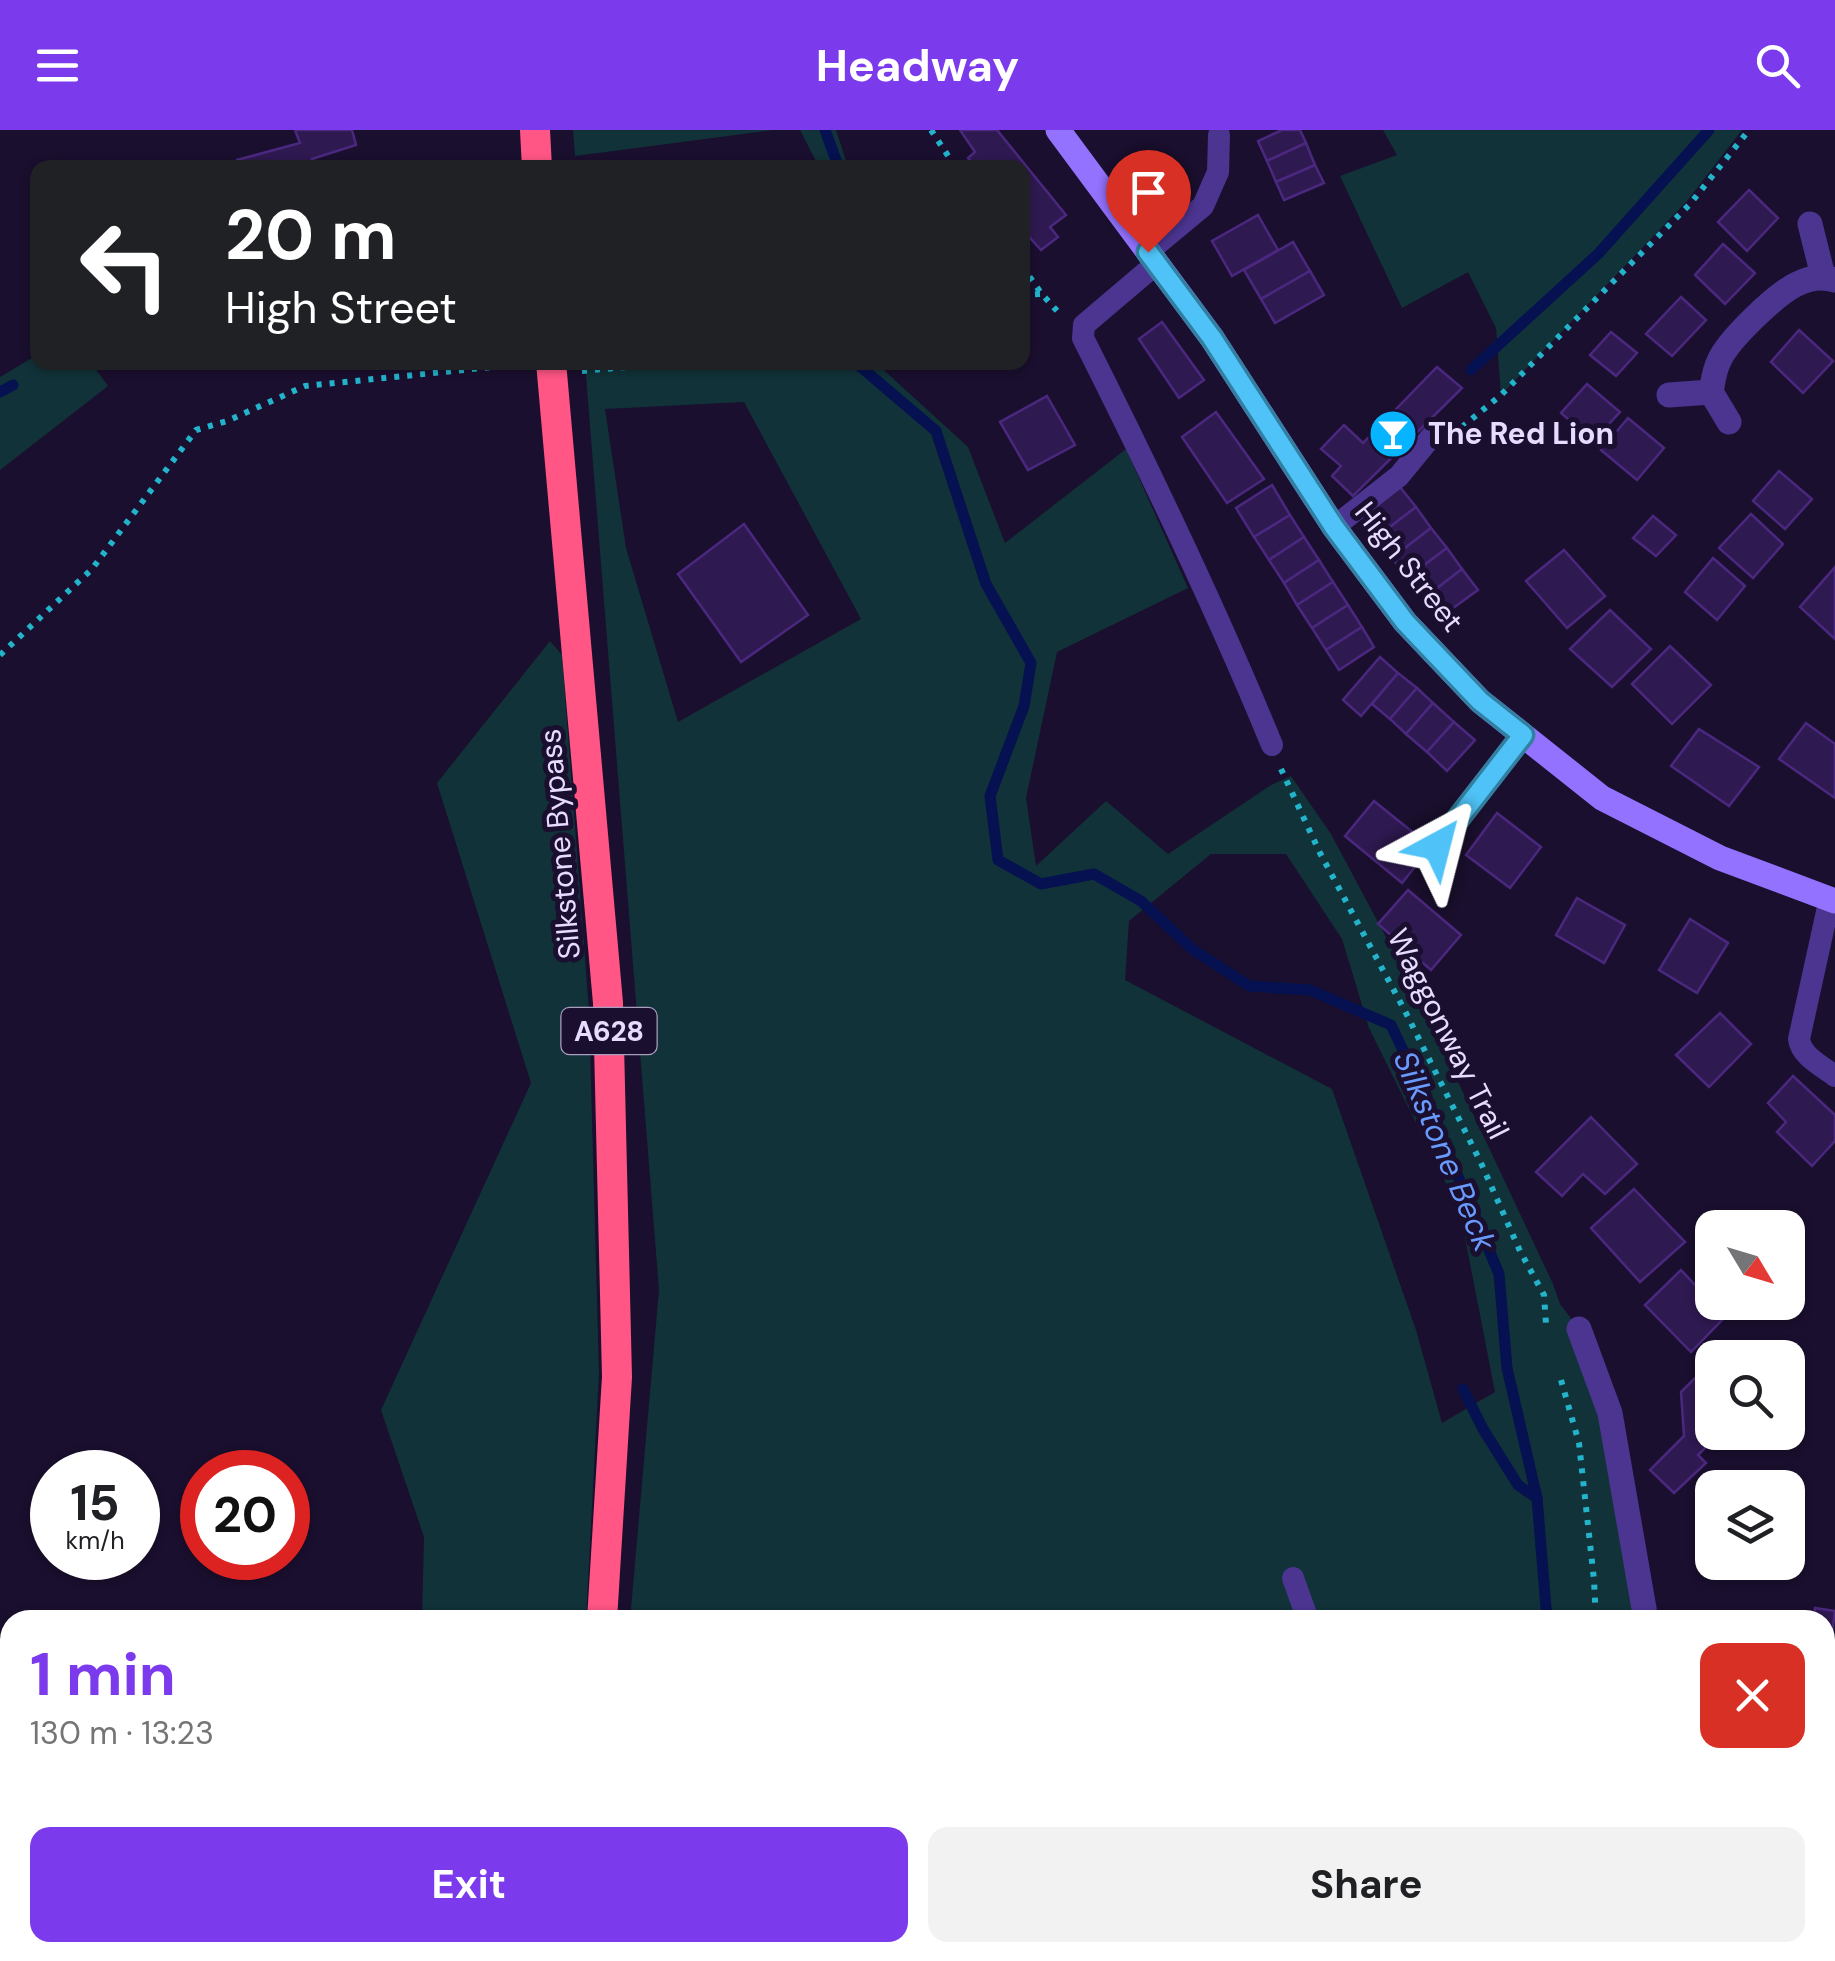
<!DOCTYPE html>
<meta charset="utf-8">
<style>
body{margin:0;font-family:"DM Sans",sans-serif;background:#f2f2f2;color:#202124;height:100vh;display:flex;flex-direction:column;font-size:38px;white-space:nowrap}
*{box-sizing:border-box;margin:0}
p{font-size:32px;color:#757577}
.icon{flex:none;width:55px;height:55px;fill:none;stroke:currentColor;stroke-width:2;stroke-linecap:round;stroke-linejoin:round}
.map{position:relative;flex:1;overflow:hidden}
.sheet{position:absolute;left:0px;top:1480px;width:1835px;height:352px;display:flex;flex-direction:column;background:#fff;border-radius:30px 30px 0 0;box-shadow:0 2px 8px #0004}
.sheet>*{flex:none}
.hud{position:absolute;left:30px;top:30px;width:1000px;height:210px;border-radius:20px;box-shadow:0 2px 8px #0004;background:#202124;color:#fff;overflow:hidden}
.needle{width:65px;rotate:128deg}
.controls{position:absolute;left:1695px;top:1080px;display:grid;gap:20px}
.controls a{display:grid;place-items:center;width:110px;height:110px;border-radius:20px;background:#fff;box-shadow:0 2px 8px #0004;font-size:50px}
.speed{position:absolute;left:30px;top:1320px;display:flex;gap:20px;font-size:50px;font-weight:700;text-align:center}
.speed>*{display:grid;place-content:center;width:130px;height:130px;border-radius:50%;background:#fff;box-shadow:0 2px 8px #0004;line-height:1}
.speed small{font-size:25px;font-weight:400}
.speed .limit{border:15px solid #d22;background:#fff;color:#111}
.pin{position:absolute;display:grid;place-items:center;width:85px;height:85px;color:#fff;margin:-102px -42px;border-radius:50% 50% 50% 0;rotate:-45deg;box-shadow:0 0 10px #0007}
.pin .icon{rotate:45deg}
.me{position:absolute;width:110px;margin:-55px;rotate:38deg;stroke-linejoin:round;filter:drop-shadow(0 0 8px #0008)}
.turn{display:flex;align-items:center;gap:35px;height:210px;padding:0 30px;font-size:45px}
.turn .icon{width:130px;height:130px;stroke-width:2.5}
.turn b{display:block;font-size:70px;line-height:85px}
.round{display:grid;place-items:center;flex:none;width:105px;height:105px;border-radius:20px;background:#f2f2f2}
.summary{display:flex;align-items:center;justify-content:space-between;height:170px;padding:0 30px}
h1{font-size:60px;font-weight:700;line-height:75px;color:#7c3aed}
.button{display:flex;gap:20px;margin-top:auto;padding:20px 30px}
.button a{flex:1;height:115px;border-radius:20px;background:#7c3aed;color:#fff;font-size:40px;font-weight:700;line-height:115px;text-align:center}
.button a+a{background:#f2f2f2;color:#202124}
header{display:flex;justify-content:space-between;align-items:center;height:130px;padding:0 30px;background:#7c3aed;color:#fff;font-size:45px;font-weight:700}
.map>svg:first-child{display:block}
</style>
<header><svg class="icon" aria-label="menu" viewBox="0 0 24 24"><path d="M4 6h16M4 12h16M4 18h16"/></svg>Headway<svg class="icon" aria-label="search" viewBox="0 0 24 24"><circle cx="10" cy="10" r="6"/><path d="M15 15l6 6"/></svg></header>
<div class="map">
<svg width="1835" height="1831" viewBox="0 0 1835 1831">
<rect width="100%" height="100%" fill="#1a0f2e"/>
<g fill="#113238" fill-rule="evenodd">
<path d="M 573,0 L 773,0 L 575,26 Z"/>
<path d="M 800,0 L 836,0 L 848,37 L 819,37 Z"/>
<path d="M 1383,0 L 1742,0 L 1687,71 L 1501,265 L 1496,198 L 1468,142 L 1402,178 L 1340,46 L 1397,25 Z"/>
<path d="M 37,225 L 38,232 L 91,233 L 108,256 L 0,340 L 0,247 Z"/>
<path d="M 585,233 L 876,233 L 968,317 L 1005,413 L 1126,319 L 1188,458 L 1057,522 L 1026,668 L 1036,736 L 1106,671 L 1168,724 L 1271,655 L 1291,646 L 1331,704 L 1420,871 L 1553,1154 L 1560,1174 L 1579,1199 L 1646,1490 L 630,1490 L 659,1160 ZM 744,272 L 861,489 L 678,592 L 626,418 L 605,279 ZM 1211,724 L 1286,724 L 1342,809 L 1369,898 L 1460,1082 L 1495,1262 L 1442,1293 L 1416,1200 L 1332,959 L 1125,850 L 1129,791 Z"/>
<path d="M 550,511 L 562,525 L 589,881 L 599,1243 L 586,1490 L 422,1490 L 424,1407 L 381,1280 L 531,953 L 437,653 Z"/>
<path d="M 415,1823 L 415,1822 L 545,1823 L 543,1831 L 415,1831 Z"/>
<path d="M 1481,1823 L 1626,1823 L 1626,1831 L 1482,1831 Z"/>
</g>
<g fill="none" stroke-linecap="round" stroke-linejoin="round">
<g stroke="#051150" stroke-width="11">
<path d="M 825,0 L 839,38"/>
<path d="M 855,232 L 936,301 L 986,454 L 1031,533 L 1024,576 L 990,666 L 998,730 L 1041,754 L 1094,744 L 1141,771 L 1192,819 L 1249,856 L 1310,860 L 1391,895 L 1420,956 L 1499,1144 L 1507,1238 L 1537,1368 L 1547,1490"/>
<path d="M 1471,240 L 1598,124 L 1709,0"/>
<path d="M 0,262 L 13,255"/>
<path d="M 1463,1259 L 1483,1299 L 1518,1355 L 1537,1368"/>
<path d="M 1550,1822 L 1550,1831"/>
</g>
</g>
<g fill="#2f1951" stroke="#4b287f" stroke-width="2.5">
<path d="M 295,0 L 352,0 L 356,15 L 312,29 L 313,38 L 239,38 L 237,30 L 300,13 Z"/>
<path d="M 960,0 L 997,0 L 1066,85 L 1050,97 L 1058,107 L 1041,120 L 1022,99 L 1022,38 L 977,38 L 968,28 L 975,22 Z"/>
<path d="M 1282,0 L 1300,0 L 1306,13 L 1267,31 L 1258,11 Z"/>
<path d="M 1306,13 L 1315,35 L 1276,52 L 1267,31 Z"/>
<path d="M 1315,35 L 1324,53 L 1284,70 L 1276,52 Z"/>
<path d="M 1749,60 L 1778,88 L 1747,121 L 1718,92 Z"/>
<path d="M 1258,85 L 1278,120 L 1232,146 L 1212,111 Z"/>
<path d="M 1293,112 L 1310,141 L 1261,169 L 1244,140 Z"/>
<path d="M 1723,114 L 1755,143 L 1725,174 L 1695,145 Z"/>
<path d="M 1310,141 L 1324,165 L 1275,193 L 1261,169 Z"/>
<path d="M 1681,167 L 1706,190 L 1672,226 L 1646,204 Z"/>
<path d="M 1162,192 L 1204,250 L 1179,268 L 1139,209 Z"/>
<path d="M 1799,200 L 1833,231 L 1803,263 L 1771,232 Z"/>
<path d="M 1611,202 L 1637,223 L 1616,246 L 1590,225 Z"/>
<path d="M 1437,237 L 1462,258 L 1353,366 L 1332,346 L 1341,336 L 1321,319 L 1344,295 L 1363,313 Z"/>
<path d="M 1587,254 L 1620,282 L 1593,311 L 1561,283 Z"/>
<path d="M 1047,266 L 1075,315 L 1028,340 L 1000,292 Z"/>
<path d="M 1216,282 L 1264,349 L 1227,373 L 1182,307 Z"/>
<path d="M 1628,288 L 1664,318 L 1637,350 L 1601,320 Z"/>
<path d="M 1779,341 L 1812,369 L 1785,399 L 1753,371 Z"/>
<path d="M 1272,355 L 1290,385 L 1254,407 L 1236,378 Z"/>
<path d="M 1400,357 L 1416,377 L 1377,407 L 1361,386 Z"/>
<path d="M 1416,377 L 1431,398 L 1392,428 L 1377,407 Z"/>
<path d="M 1751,384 L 1783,414 L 1753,448 L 1719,418 Z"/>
<path d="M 1290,385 L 1304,407 L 1269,430 L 1254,407 Z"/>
<path d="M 1653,386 L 1676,405 L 1656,426 L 1633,408 Z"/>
<path d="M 744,394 L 808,485 L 741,532 L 678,444 Z"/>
<path d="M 1431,398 L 1447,418 L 1407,448 L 1392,428 Z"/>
<path d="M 1304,407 L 1319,430 L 1284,453 L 1269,430 Z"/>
<path d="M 1447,418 L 1462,439 L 1423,469 L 1407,448 Z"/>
<path d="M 1564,420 L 1605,466 L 1567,498 L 1526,451 Z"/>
<path d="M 1713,428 L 1745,456 L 1717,490 L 1685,462 Z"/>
<path d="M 1319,430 L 1333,452 L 1297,475 L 1284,453 Z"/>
<path d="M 1835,437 L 1835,509 L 1800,477 Z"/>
<path d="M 1462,439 L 1478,460 L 1438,489 L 1423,469 Z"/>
<path d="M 1333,452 L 1348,475 L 1312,498 L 1297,475 Z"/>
<path d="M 1348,475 L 1362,497 L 1326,520 L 1312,498 Z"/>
<path d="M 1610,480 L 1651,519 L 1612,557 L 1570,519 Z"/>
<path d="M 1362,497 L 1374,517 L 1339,540 L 1326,520 Z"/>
<path d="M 1670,516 L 1711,555 L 1672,594 L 1632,554 Z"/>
<path d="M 1380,527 L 1398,543 L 1361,586 L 1343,570 Z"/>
<path d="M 1398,543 L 1417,558 L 1390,589 L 1372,574 Z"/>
<path d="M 1417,558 L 1433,573 L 1406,604 L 1390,589 Z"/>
<path d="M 1433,573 L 1454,592 L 1427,622 L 1406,604 Z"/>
<path d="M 1454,592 L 1475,610 L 1447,641 L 1427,622 Z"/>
<path d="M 1806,593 L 1835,614 L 1835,668 L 1779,629 Z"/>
<path d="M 1699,599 L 1759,637 L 1729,676 L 1671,636 Z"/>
<path d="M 1374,671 L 1431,717 L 1402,753 L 1345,706 Z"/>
<path d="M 1497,683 L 1541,717 L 1510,758 L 1466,725 Z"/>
<path d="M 1408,760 L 1461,805 L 1431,840 L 1378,794 Z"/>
<path d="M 1577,768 L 1625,795 L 1604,833 L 1556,805 Z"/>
<path d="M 1690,789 L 1728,813 L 1697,863 L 1659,840 Z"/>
<path d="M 1720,883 L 1751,914 L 1709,957 L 1676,925 Z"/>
<path d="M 1793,946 L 1835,985 L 1835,1011 L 1812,1036 L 1777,1002 L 1786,992 L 1768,973 Z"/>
<path d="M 1591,987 L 1637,1034 L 1605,1064 L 1583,1044 L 1562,1066 L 1536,1042 Z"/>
<path d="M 1634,1059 L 1685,1112 L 1640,1152 L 1591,1098 Z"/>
<path d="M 1681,1140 L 1725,1187 L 1691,1222 L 1645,1175 Z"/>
<path d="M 1712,1231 L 1712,1302 L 1721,1302 L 1698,1325 L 1706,1333 L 1674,1363 L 1650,1340 L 1684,1306 L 1681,1262 Z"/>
<path d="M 1815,1478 L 1835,1481 L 1825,1555 L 1825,1490 L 1792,1490 L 1793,1486 L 1813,1489 Z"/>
</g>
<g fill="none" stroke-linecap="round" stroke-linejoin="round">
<g stroke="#23b3cb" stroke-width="6" stroke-dasharray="5 8" stroke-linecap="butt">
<path d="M 931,0 L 956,38"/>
<path d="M 1022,136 L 1041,163 L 1058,182"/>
<path d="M 1022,165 L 1040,164"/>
<path d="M 582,241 L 681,232"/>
<path d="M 1462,297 L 1501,265 L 1690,74 L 1749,0"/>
<path d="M 0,525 L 92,439 L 196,300 L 227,291 L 305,256 L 493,237 L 505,232"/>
<path d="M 1281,639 L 1320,723 L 1405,881 L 1481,1033 L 1520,1121 L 1544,1165 L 1546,1194"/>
<path d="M 1561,1250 L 1579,1313 L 1594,1450 L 1596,1490"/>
</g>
<g stroke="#4b3591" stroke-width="22">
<path d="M 1149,121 L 1203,76 L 1218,42 L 1219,5"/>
<path d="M 1157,133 L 1084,195 L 1083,208 C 1150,341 1215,476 1272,615"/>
<path d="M 1334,397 L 1399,346 L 1436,301"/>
<path d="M 1437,716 L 1523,605"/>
<path d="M 1830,768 L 1799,909 C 1801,926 1822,936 1835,946"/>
<path d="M 1293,1448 L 1308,1490"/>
<path d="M 1338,1822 L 1338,1831"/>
<path d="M 1414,1831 L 1415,1822"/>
</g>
<g stroke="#4b3591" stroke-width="25">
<path d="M 1810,94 L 1823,146"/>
<path d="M 1669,265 L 1711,262"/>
<path d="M 1729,292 L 1711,262 C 1713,252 1714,241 1719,231 C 1728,210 1776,164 1797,154 C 1809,148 1822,146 1835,150"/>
<path d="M 1579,1199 L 1610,1283 L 1646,1490"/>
<path d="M 1626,1831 L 1626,1822"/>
</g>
<path stroke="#9372ff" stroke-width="25" d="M 1058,0 L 1212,208 L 1334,397 L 1405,492 L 1480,571 L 1602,668 L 1720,728 L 1835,771"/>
<g stroke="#ff5685" stroke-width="30">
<path d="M 535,0 L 537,38"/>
<path d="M 551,232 L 608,873 L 617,1247 L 602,1490"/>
<path d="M 562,1831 L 564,1822"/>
</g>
</g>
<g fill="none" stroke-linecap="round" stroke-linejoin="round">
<g stroke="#337fa1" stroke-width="25">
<path id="route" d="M 1148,122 L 1212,208 L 1334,397 L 1405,492 L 1480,571 L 1523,605 L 1437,716"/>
</g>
<use href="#route" stroke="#4fc3f7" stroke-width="18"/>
</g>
<defs>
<g id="bar-disc" transform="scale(2.5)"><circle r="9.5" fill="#07b4ff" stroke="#1a0f2e"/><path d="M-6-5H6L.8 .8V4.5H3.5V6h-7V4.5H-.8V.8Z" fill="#fff"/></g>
</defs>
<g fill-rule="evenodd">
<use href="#bar-disc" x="1393" y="304"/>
</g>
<g text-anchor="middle" stroke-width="10" stroke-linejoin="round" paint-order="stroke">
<rect fill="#1a0f2e" stroke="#aa9ec0" stroke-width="2.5" x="561.5" y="878" width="95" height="46" rx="8"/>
<g font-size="28" font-weight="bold" fill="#e7dbff">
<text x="609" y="911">A628</text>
</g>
<g font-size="30" font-weight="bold" fill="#e7dbff" stroke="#1a0f2e" text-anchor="start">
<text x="1428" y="314">The Red Lion</text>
</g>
<g font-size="30" fill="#e7dbff" stroke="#1a0f2e">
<text transform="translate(1409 437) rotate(52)" y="10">High Street</text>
<text transform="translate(560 714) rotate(-95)" y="10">Silkstone Bypass</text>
<text transform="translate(1448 904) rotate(63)" y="10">Waggonway Trail</text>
</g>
<g font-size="32" font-style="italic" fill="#699bff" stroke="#1a0f2e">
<text transform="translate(1445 1021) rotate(67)" y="11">Silkstone Beck</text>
</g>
</g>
</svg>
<div class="controls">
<a><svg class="needle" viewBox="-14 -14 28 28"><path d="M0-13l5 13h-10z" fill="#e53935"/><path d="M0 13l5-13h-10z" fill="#757577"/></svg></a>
<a><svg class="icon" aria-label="search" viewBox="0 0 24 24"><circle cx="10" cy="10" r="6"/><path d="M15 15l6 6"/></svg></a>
<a><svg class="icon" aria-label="layers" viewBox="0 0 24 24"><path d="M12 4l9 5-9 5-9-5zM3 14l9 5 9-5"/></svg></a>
</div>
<div class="speed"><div>15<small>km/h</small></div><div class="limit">20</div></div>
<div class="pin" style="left:1148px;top:122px;background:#d93025"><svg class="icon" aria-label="arrive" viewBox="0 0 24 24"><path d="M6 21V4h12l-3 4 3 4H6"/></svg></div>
<svg class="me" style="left:1437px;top:716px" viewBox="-20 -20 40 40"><path d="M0-17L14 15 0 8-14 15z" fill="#4fc3f7" stroke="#fff" stroke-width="4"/></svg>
<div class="hud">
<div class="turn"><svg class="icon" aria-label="left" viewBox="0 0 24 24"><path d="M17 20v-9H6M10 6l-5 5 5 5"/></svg><div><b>20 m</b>High Street</div></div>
</div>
<section class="sheet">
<div class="summary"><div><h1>1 min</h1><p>130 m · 13:23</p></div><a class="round" style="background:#d93025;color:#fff"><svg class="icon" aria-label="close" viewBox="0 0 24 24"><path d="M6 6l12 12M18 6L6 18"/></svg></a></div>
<div class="button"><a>Exit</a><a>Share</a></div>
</section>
</div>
